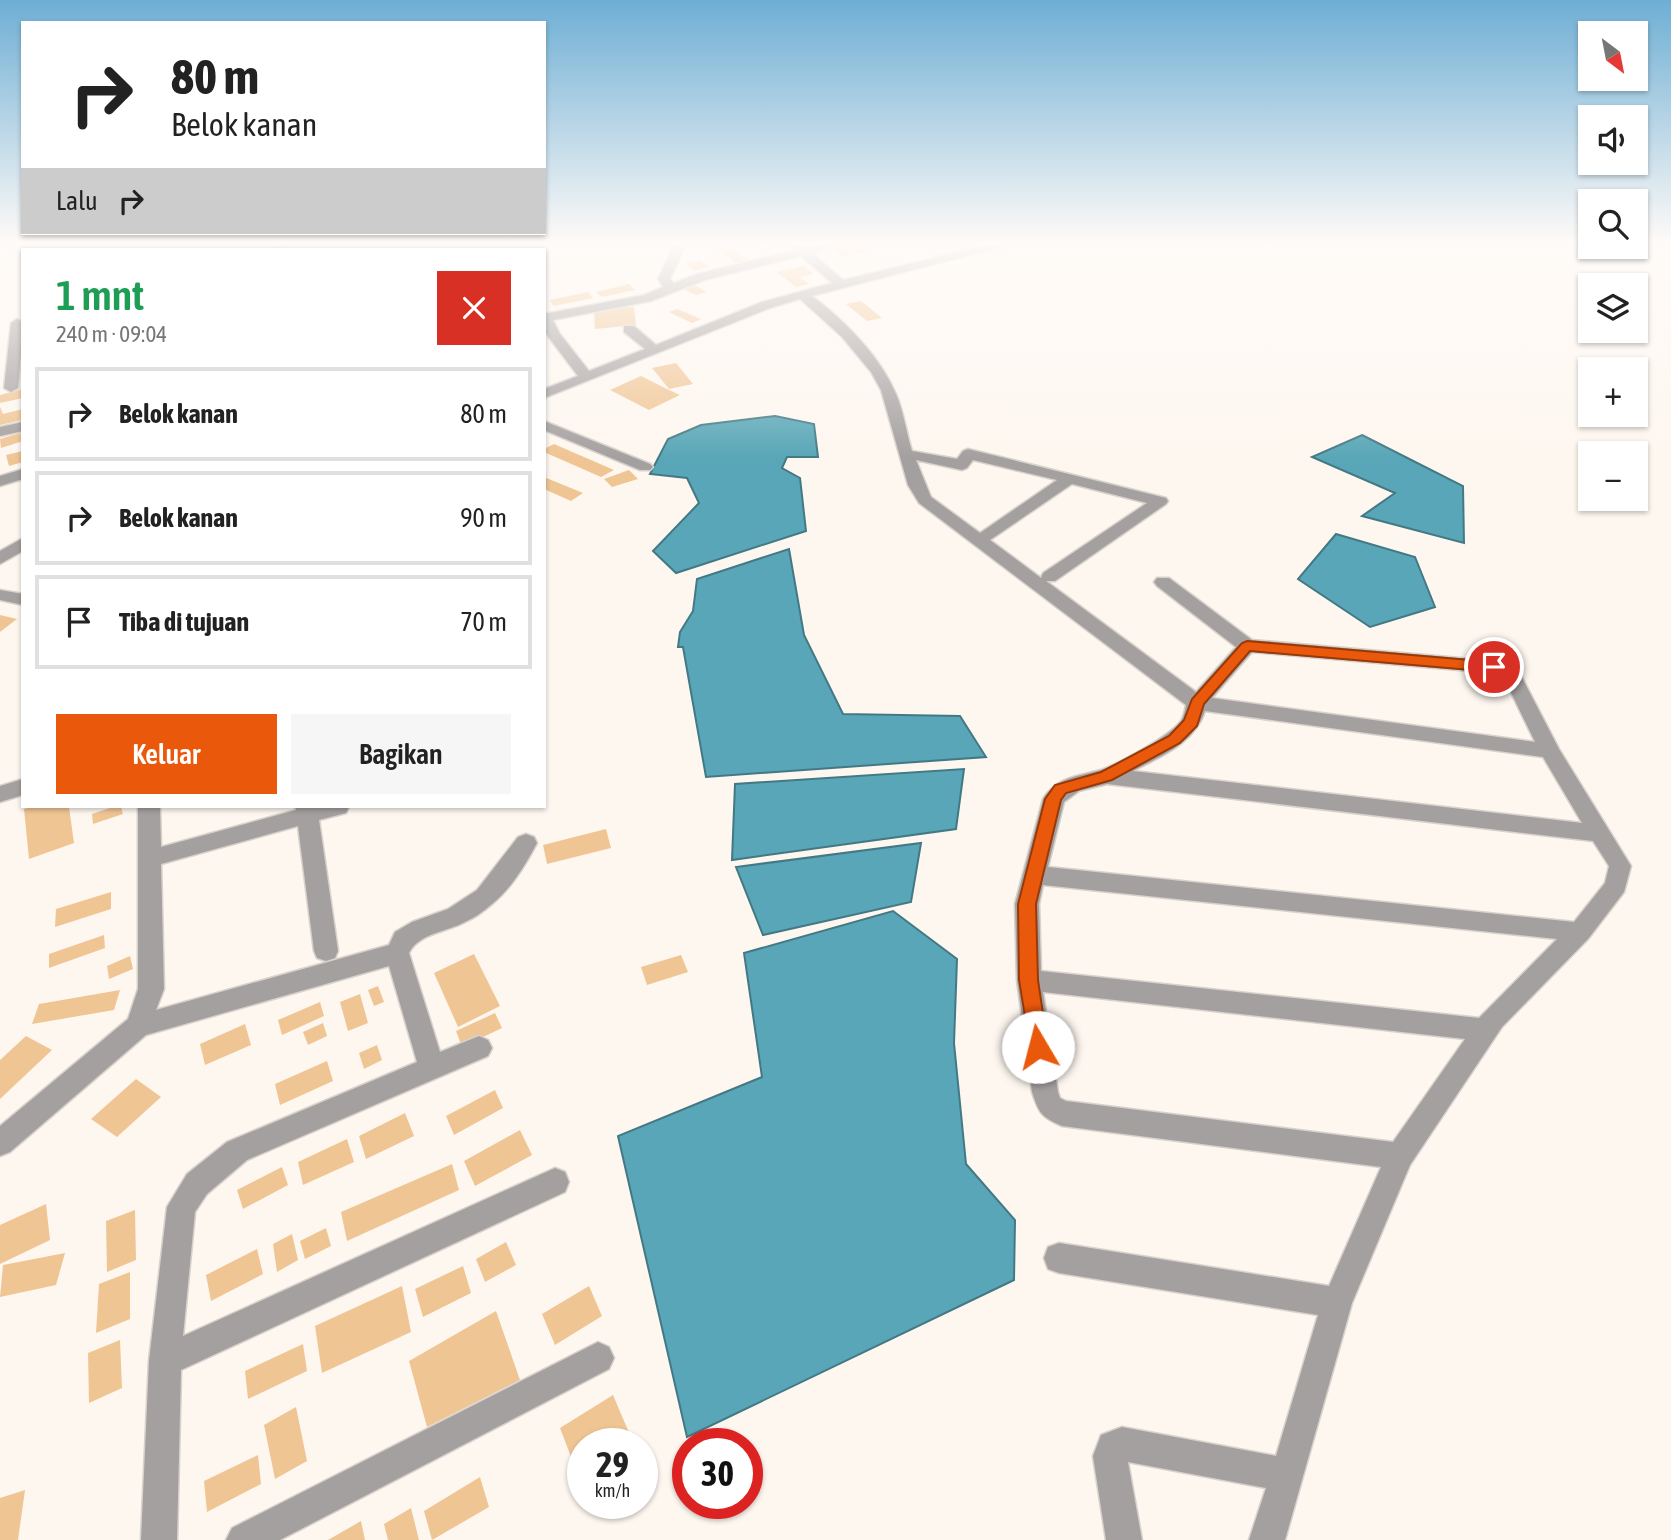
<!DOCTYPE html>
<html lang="id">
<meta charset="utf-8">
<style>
body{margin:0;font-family:"Asap Condensed",sans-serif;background:#f6f6f6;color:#222;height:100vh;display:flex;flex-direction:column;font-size:26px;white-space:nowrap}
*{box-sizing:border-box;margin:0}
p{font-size:23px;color:#767676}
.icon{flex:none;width:38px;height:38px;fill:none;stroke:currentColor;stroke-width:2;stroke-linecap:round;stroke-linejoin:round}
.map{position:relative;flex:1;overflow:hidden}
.sheet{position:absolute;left:21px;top:248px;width:525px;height:560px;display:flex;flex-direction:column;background:#fff;border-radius:0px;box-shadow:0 2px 5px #0004}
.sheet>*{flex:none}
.top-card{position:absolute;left:21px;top:21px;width:525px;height:214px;border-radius:0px;box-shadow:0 2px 5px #0004;background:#fff;color:#222;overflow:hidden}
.needle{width:46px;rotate:148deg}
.tools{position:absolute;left:1578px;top:21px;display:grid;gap:14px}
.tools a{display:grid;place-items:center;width:70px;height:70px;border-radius:0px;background:#fff;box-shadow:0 2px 5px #0004;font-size:35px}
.speed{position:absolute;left:567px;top:1428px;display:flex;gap:14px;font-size:35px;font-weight:700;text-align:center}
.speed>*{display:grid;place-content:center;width:91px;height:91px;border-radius:50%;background:#fff;box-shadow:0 2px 5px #0004;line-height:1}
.speed small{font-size:18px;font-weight:400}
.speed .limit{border:10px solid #d22;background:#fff;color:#111}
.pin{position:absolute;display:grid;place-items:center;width:60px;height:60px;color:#fff;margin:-30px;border:4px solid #fff;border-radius:50%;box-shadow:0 2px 7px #0007}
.me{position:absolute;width:77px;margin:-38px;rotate:352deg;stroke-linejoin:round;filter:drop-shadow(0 0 5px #0008)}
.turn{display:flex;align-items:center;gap:24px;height:147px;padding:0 35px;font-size:32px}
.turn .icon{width:91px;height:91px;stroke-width:2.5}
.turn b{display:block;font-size:49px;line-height:60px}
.then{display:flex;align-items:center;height:66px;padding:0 35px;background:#0003;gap:14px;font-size:26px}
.round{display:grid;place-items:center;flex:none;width:74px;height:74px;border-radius:0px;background:#f6f6f6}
.headline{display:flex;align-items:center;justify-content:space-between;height:119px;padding:0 35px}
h1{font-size:42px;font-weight:600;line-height:52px;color:#1e9e55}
.button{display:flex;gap:14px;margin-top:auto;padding:14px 35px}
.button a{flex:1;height:80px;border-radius:0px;background:#ea580c;color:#fff;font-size:28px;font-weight:600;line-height:80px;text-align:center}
.button a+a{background:#f6f6f6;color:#222}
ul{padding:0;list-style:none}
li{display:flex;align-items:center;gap:21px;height:94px;margin:0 14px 10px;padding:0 21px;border:4px solid #e0e0e0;border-radius:0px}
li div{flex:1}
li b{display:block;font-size:26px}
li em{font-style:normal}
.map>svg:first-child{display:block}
</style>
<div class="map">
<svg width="1671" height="1540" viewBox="0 0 1671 1540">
<rect width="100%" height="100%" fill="#fef7f0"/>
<g fill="#58a6b7" stroke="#437984" stroke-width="2">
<path d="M 775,416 L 814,424 L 818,457 L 787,457 L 782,468 L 800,478 L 806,531 L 676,573 L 653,551 L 699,503 L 687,478 L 650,474 L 668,439 L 701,425 Z"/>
<path d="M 1362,435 L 1463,486 L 1464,543 L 1362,516 L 1395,493 L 1312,457 Z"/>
<path d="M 1336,534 L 1415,557 L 1435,607 L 1370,627 L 1298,579 Z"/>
<path d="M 789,549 L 804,635 L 843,714 L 960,716 L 986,757 L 706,777 L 683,647 L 678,647 L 680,632 L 693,611 L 697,579 Z"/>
<path d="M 964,769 L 956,829 L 732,860 L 735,784 Z"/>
<path d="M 921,843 L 911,902 L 763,935 L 736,867 Z"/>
<path d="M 893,911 L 957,959 L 954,1043 L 966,1164 L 1015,1220 L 1014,1280 L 687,1437 L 618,1136 L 762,1077 L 744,953 Z"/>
</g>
<g fill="#f0c594">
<path d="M 857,244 L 869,251 L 844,257 L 833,249 Z"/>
<path d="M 730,246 L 749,260 L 736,263 L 718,249 Z"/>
<path d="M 700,260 L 710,267 L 695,271 L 685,263 Z"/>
<path d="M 803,266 L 814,274 L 799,277 L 809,284 L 796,287 L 776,272 Z"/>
<path d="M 629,284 L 635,290 L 602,297 L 596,292 Z"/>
<path d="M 692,284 L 707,292 L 696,295 L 681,288 Z"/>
<path d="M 588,292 L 593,298 L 554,306 L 549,300 Z"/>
<path d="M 861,301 L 882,318 L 867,321 L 846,304 Z"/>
<path d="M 634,307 L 636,325 L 595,329 L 594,310 Z"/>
<path d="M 677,309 L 701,319 L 692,323 L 669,312 Z"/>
<path d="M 676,363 L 693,384 L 669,389 L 652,368 Z"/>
<path d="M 641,376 L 665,388 L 680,395 L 649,410 L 610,390 Z"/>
<path d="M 23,389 L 23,398 L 0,403 L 0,395 Z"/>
<path d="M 0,407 L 3,414 L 23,409 L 22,420 L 0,425 Z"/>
<path d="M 20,433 L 23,441 L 1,448 L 0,439 Z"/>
<path d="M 554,444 L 614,470 L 601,477 L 544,452 L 544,449 Z"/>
<path d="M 23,451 L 23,462 L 9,466 L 6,455 Z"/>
<path d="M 629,470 L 638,479 L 612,487 L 604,479 Z"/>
<path d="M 544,477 L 583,493 L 571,501 L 544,489 Z"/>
<path d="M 0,615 L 17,619 L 0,632 Z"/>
<path d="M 32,807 L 69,807 L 74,843 L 29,859 L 24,809 Z"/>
<path d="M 113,807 L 121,807 L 123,814 L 93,824 L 92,814 Z"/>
<path d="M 606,829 L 611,848 L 547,864 L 543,845 Z"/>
<path d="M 111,892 L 111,909 L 55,927 L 56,909 Z"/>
<path d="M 104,935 L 105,948 L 49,968 L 49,954 Z"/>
<path d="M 474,954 L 500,1006 L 458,1027 L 434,973 Z"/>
<path d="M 681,955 L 688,972 L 647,985 L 641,967 Z"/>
<path d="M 130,956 L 133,969 L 109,979 L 107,966 Z"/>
<path d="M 378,986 L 384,1002 L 374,1006 L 368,990 Z"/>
<path d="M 120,990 L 114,1010 L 32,1024 L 39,1004 Z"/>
<path d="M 360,994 L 368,1023 L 348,1031 L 340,1002 Z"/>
<path d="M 320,1002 L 324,1016 L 282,1035 L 278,1020 Z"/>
<path d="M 495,1013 L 502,1028 L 462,1047 L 456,1031 Z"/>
<path d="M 323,1023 L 327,1036 L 308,1045 L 303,1032 Z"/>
<path d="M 245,1024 L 251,1045 L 205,1065 L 200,1044 Z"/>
<path d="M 26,1036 L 52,1050 L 0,1099 L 0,1060 Z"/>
<path d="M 377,1045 L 382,1060 L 364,1069 L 359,1053 Z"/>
<path d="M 327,1061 L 333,1081 L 280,1105 L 275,1084 Z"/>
<path d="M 136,1079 L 161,1097 L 117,1137 L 91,1119 Z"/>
<path d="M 495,1090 L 503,1108 L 454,1135 L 446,1116 Z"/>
<path d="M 405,1113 L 414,1136 L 366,1159 L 359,1136 Z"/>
<path d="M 520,1130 L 532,1155 L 475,1186 L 464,1161 Z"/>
<path d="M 347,1139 L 354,1162 L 303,1185 L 298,1162 Z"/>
<path d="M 452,1164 L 459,1190 L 347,1241 L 341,1212 Z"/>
<path d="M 282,1167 L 288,1185 L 243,1209 L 237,1190 Z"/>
<path d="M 46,1204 L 50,1240 L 0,1264 L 0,1225 Z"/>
<path d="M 135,1210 L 136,1260 L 107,1272 L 106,1221 Z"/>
<path d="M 326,1228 L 331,1246 L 305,1259 L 300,1241 Z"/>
<path d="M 292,1234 L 298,1260 L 277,1272 L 273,1244 Z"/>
<path d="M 506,1242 L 516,1265 L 485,1282 L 476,1259 Z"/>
<path d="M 257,1249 L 263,1274 L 211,1301 L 206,1275 Z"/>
<path d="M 65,1253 L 56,1285 L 0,1297 L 3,1265 Z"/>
<path d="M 463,1266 L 471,1293 L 423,1317 L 415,1289 Z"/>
<path d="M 130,1272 L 130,1319 L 96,1333 L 99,1284 Z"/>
<path d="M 402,1286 L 411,1332 L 322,1373 L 315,1326 Z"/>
<path d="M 589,1286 L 602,1316 L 555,1345 L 542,1314 Z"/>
<path d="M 496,1311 L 520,1380 L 427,1427 L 409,1361 Z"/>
<path d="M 120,1340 L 122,1388 L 89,1403 L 88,1353 Z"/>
<path d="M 303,1344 L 307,1371 L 248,1399 L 245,1371 Z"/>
<path d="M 613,1395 L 630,1435 L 617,1444 L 583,1444 L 583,1466 L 576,1470 L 560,1428 Z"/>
<path d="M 296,1407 L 307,1461 L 275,1479 L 264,1425 Z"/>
<path d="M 258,1455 L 261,1484 L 207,1512 L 204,1481 Z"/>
<path d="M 480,1477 L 489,1507 L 432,1540 L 424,1511 Z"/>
<path d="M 25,1490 L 18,1540 L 0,1540 L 0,1498 Z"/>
<path d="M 411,1508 L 419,1540 L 388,1540 L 384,1524 Z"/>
<path d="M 361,1521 L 365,1540 L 328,1540 Z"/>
</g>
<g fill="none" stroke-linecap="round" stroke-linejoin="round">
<g stroke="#d8d2cc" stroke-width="3">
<g id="minor">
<path d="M 279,243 L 291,243 L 285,250 L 273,250 Z"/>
<path d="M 675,243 L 687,243 L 670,279 L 674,283 L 697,274 L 795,250 L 789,243 L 800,243 L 805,248 L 824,243 L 844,243 L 812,253 L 843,280 L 995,243 L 1016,243 L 812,296 C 844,320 880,356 896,394 C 904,412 906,432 912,451 L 957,459 L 963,451 L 968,449 L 1166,498 L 1168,501 L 1166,504 L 1055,581 L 1046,581 L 1196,692 L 1236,647 L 1157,586 L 1154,582 L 1157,578 L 1169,578 L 1252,640 L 1494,661 L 1517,668 L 1559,749 L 1631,866 L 1624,892 L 1588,939 L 1502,1027 L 1410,1165 L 1352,1303 L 1285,1540 L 1249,1540 L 1266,1488 L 1128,1462 L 1142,1540 L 1106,1540 L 1093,1456 L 1101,1435 L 1122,1427 L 1276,1456 L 1318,1315 L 1059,1273 L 1048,1269 L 1044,1258 L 1048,1247 L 1059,1243 L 1329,1286 L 1381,1167 L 1062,1126 C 1041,1117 1039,1113 1032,1092 L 1017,980 L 1015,904 L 1043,799 C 1056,777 1079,776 1101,770 C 1119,764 1170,736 1181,721 C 1184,716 1185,710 1186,705 L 919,503 L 908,485 L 881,390 L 871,372 L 842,337 L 800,299 L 770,308 L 544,398 L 544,389 L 578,376 L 547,335 L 544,328 L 544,314 L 644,295 L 663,287 L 658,279 ZM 801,256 L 832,283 L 762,302 L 656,345 L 634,326 L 624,326 L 624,332 L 645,349 L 589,371 L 560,334 L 553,320 L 651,301 L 705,280 ZM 916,460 L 962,470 L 967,468 L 973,460 L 1057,480 L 980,533 L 931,497 ZM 1072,484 L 1147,503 L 1043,573 L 1041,578 L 990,540 ZM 1252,652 L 1493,673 L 1503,676 L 1535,742 L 1212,698 ZM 1205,711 L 1543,757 L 1582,823 L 1133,771 C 1161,756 1194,744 1205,711 ZM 1107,784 L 1593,841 L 1609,866 L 1605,883 L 1574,922 L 1048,867 L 1064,802 L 1079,791 ZM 1043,885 L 1557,939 L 1479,1018 L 1041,971 L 1039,904 ZM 1043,992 L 1465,1039 L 1393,1142 L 1066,1101 L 1060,1098 L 1058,1092 Z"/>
<path d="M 17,319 L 23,322 L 23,331 L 18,388 L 11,392 L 4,388 L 11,323 Z"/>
<path d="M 544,421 L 650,464 L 653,467 L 650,470 L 640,470 L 544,430 Z"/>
<path d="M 23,422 L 23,431 L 0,436 L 0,427 Z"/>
<path d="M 23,469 L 23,479 L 0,486 L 0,476 Z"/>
<path d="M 23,538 L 23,551 L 0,564 L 0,551 Z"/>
<path d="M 0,590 L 23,594 L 23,605 L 0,600 Z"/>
<path d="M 23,779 L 23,795 L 0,802 L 0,786 Z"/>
<path d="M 138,807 L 160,807 L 161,847 L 296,810 L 295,807 L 349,807 L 346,813 L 319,820 L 338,951 L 335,958 L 326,961 L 317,958 L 314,951 L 298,826 L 161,864 L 164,989 L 156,1010 L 389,945 L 395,932 L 412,922 L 448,909 L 477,890 L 518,837 L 526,834 L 534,837 L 537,843 C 526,864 511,889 492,904 C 484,911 474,918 465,922 C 447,932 419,933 409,953 L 440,1052 L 479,1036 L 488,1040 L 492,1048 L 488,1056 L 247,1160 L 207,1194 L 195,1212 L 183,1336 L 555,1168 L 565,1172 L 569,1182 L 565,1192 L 181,1370 L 177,1540 L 141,1540 L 149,1361 L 167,1207 L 187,1174 L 227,1142 L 417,1062 L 389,966 L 146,1035 L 10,1152 L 0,1156 L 0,1126 L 128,1019 L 138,989 Z"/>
<path d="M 598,1342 L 609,1347 L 614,1358 L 609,1369 L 280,1540 L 226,1540 L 232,1528 Z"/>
</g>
</g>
<use href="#minor" fill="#a5a0a0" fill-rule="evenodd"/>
</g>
<linearGradient id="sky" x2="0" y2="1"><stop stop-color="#6eaed4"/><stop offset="0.53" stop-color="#fffbf8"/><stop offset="1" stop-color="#fffbf8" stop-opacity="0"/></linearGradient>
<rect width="1671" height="459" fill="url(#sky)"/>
<path fill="#ea580c" stroke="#983908" stroke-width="2" d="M 1247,641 L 1494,662 L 1501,667 L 1494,672 L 1250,651 L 1204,704 L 1197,726 L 1180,743 L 1112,780 L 1066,793 L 1061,800 L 1036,904 L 1038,980 L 1048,1047 L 1045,1053 L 1038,1056 L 1031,1053 L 1019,980 L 1018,904 L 1045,799 L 1055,785 L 1101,772 L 1169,736 L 1184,720 L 1192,699 L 1242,643 Z"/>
</svg>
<div class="tools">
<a><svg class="needle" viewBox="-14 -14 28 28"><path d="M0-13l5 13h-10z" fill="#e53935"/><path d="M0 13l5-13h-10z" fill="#767676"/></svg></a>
<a><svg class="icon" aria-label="sound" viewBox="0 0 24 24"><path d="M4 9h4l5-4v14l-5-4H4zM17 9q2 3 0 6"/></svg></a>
<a><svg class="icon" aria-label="search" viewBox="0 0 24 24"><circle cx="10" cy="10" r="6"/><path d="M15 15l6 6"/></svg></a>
<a><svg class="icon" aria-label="layers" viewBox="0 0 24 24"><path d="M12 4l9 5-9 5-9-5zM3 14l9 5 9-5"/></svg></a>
<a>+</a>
<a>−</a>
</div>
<div class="speed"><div>29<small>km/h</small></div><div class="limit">30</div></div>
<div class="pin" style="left:1494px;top:667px;background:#d93025"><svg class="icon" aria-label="arrive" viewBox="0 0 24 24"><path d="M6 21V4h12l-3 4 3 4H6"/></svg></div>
<svg class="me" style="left:1038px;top:1047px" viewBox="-20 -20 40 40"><circle r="19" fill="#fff"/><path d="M0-13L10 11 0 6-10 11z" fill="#ea580c"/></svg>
<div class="top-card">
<div class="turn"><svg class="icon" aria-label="right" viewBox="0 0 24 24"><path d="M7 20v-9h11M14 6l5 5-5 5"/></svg><div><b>80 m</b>Belok kanan</div></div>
<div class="then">Lalu<svg class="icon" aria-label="right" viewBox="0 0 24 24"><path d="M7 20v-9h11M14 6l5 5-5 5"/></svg></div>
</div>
<section class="sheet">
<div class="headline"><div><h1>1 mnt</h1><p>240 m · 09:04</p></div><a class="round" style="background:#d93025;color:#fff"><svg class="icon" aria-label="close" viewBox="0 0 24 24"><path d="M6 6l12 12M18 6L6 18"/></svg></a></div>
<ul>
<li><svg class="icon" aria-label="right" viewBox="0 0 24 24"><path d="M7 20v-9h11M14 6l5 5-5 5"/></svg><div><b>Belok kanan</b></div><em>80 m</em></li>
<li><svg class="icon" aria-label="right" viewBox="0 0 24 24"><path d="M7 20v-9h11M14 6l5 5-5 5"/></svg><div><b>Belok kanan</b></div><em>90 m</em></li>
<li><svg class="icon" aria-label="arrive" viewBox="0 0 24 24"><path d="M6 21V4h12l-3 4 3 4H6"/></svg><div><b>Tiba di tujuan</b></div><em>70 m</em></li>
</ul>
<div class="button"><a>Keluar</a><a>Bagikan</a></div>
</section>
</div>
